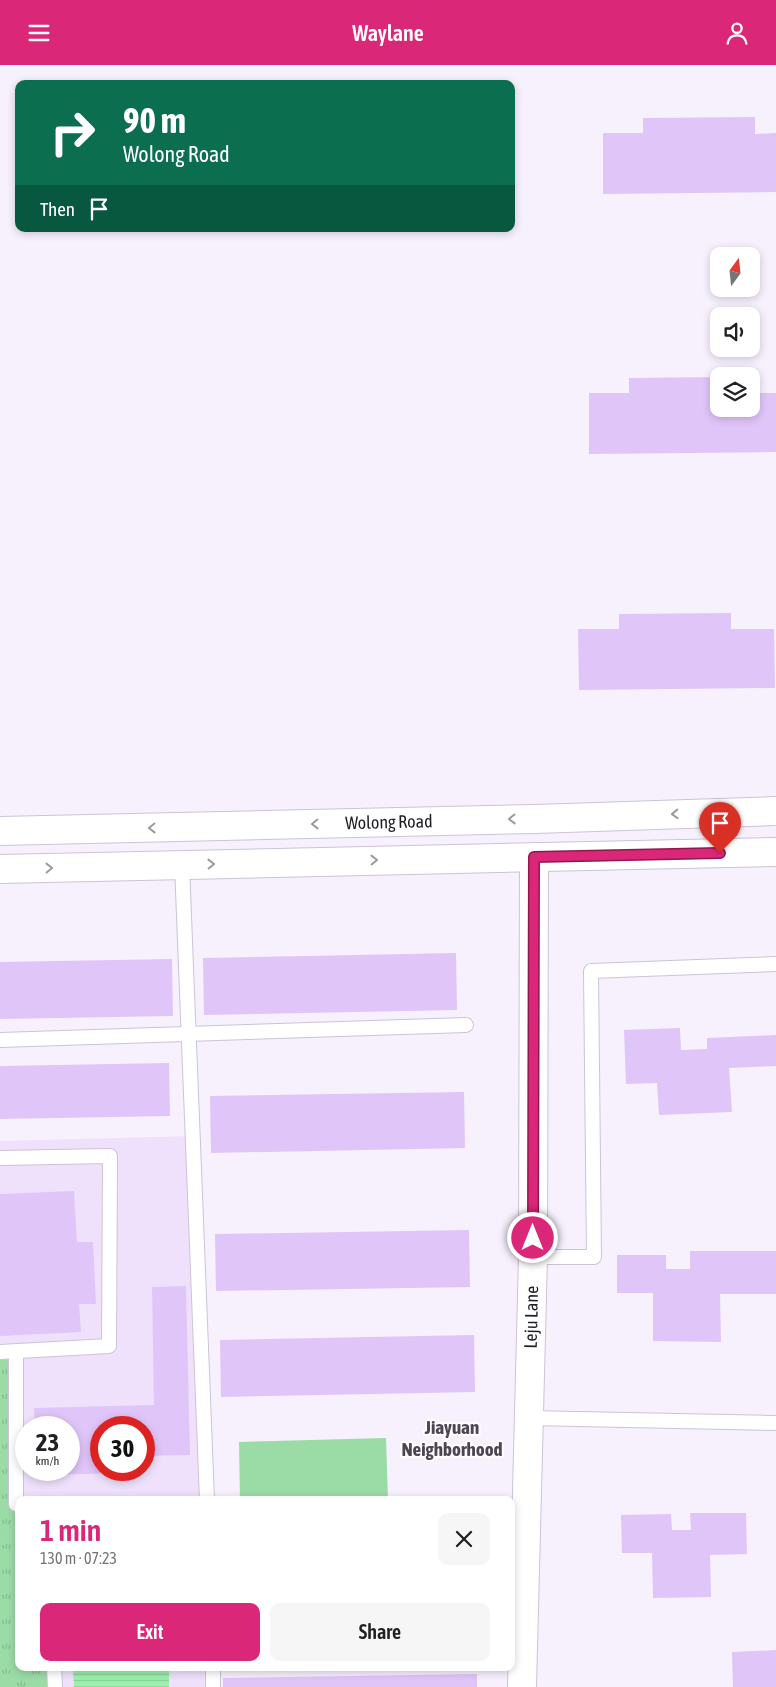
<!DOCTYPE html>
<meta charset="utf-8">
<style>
body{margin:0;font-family:"Asap Condensed",sans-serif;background:#f6f6f6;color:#202124;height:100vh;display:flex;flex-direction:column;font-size:19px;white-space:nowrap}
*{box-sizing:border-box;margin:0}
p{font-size:16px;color:#757577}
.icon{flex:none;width:28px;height:28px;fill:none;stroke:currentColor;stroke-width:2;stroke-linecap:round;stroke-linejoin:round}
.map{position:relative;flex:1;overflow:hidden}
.drawer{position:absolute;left:15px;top:1431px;width:500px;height:175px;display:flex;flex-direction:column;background:#fff;border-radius:10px;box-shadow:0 2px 8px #0003}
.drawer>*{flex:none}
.guide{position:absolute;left:15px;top:15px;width:500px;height:152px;border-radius:10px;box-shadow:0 2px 8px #0003;background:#0b6e4f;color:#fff;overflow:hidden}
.needle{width:32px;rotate:15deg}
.fabs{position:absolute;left:710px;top:182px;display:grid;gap:10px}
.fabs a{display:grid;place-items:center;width:50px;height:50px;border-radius:10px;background:#fff;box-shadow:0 2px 8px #0003;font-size:25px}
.speed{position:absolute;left:15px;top:1351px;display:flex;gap:10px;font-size:25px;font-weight:700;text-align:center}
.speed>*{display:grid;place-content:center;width:65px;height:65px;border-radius:50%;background:#fff;box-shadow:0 2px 8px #0003;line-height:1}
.speed small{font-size:12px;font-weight:400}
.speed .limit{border:8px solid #d22;background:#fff;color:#111}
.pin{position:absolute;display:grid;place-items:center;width:42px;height:42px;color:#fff;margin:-51px -21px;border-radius:50% 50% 50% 0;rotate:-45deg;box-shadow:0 0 5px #0007}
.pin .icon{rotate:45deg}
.me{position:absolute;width:55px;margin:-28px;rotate:0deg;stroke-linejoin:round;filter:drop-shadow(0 0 4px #0008)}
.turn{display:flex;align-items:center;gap:18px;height:105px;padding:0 25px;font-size:22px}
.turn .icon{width:65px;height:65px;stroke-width:2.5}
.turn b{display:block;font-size:35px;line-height:42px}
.then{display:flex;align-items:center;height:48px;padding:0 25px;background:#0003;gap:10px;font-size:19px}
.round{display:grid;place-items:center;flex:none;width:52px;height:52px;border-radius:10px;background:#f6f6f6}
.overview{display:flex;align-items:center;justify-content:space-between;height:85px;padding:0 25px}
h1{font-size:30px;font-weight:600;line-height:38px;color:#db2777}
.button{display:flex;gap:10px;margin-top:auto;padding:10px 25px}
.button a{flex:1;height:58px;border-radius:10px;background:#db2777;color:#fff;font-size:20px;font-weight:600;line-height:58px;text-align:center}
.button a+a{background:#f6f6f6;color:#202124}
header{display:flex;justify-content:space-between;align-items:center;height:65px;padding:0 25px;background:#db2777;color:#fff;font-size:22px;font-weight:600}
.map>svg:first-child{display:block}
</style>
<header><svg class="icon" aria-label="menu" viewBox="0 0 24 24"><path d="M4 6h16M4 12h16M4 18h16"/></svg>Waylane<svg class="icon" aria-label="person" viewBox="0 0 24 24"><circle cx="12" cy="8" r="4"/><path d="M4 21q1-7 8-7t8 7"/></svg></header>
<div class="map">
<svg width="776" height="1622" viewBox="0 0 776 1622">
<defs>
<pattern id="grass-tufts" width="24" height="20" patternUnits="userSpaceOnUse" patternTransform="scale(1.25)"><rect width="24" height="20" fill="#9bdba6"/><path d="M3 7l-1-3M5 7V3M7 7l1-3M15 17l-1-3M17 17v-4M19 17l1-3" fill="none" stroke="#85bc8f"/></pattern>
<pattern id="water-rules" width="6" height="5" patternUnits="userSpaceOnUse" patternTransform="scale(1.25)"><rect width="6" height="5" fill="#9cf2ad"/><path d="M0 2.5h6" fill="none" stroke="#86cf95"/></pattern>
</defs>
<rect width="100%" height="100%" fill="#f7f1fd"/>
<path fill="#efe1fc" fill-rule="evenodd" d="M 193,1071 L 207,1435 L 19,1435 L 19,1602 L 213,1603 L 213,1622 L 0,1622 L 0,1076 ZM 26,1362 L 69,1362 L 69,1405 L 26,1405 ZM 101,1362 L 144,1362 L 144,1405 L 101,1405 Z"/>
<path fill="url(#grass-tufts)" d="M 0,1287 L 16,1287 L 19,1439 L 19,1602 L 54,1603 L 55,1622 L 0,1622 Z"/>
<path fill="#9bdba6" d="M 386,1373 L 388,1435 L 240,1435 L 239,1377 Z"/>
<path fill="url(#water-rules)" d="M 73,1603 L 169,1603 L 169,1622 L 74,1622 Z"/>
<g fill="#e0c5f9">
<path d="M 755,52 L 755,69 L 776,68 L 776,127 L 603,129 L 603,68 L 643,68 L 643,53 Z"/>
<path d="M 719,312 L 719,344 L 751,344 L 751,328 L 776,328 L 776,387 L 589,389 L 589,328 L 629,328 L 629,313 Z"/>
<path d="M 731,548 L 731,564 L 774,564 L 775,623 L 579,625 L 578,564 L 619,564 L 619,549 Z"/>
<path d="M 456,888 L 457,945 L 204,950 L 203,893 Z"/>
<path d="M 172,894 L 173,951 L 0,954 L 0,897 Z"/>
<path d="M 680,963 L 681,985 L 707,984 L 707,973 L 776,970 L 776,1001 L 729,1003 L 732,1047 L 659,1050 L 657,1018 L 626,1019 L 624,965 Z"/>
<path d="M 169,998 L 170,1051 L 0,1054 L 0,1001 Z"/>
<path d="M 464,1027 L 465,1083 L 211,1088 L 210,1031 Z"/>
<path d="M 74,1126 L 77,1177 L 93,1177 L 96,1239 L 79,1239 L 81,1267 L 0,1271 L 0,1129 Z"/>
<path d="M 469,1165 L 470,1222 L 216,1226 L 215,1169 Z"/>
<path d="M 690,1186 L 776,1186 L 776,1229 L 720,1229 L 721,1277 L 653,1276 L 653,1228 L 617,1228 L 617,1190 L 666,1190 L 666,1204 L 690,1204 Z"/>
<path d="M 186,1221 L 190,1390 L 144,1391 L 144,1362 L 101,1362 L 101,1405 L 130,1405 L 130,1408 L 36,1410 L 36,1405 L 69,1405 L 69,1362 L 35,1362 L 34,1343 L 154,1340 L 152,1222 Z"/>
<path d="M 474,1270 L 475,1327 L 221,1332 L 220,1275 Z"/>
<path d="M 690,1448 L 746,1448 L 747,1489 L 710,1490 L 711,1532 L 653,1533 L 652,1488 L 622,1488 L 621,1450 L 671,1449 L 672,1465 L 691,1465 Z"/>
<path d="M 776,1585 L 776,1622 L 733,1622 L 732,1587 Z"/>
<path d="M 477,1609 L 477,1622 L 223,1622 L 223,1613 Z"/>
</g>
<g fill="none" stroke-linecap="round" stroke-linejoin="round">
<g stroke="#cdc3d6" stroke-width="16">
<g id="lane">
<path d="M 182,800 L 207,1435"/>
<path d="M 0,975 L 466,960"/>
<path d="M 0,1093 L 110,1091 L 109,1281 L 0,1287"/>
<path d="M 533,1192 L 594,1192 L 591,906 L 776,899"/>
<path d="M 16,1287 L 16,1439 L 19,1439"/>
<path d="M 528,1353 L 776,1358"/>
<path d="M 54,1602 L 55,1622"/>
<path d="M 213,1602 L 213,1622"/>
</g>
</g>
<g stroke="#cdc3d6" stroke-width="30">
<g id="street">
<path id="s1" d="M 522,1622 L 533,1192 L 534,792"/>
</g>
</g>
<g stroke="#cdc3d6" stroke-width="30">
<g id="secondary">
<path id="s2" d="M 0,766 L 535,754 L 776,746"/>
<path d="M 0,804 L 776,787"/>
</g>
</g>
<use href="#lane" stroke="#fff" stroke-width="14"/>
<use href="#street" stroke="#fff" stroke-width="28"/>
<use href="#secondary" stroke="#fff" stroke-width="28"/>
</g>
<defs><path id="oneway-chevron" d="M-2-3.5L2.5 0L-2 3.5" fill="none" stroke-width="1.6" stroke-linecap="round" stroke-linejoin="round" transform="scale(1.25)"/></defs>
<g stroke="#9b999c">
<use href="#oneway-chevron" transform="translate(675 749) rotate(178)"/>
<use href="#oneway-chevron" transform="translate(512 754) rotate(179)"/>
<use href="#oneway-chevron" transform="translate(315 759) rotate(179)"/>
<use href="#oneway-chevron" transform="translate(152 763) rotate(179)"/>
<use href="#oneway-chevron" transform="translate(374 795) rotate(-1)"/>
<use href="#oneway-chevron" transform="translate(211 799) rotate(-1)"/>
<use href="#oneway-chevron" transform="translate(49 803) rotate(-1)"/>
</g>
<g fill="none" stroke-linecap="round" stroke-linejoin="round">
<g stroke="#8e194d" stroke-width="12">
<path id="route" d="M 533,1173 L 534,792 L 720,788"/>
</g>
<use href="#route" stroke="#db2777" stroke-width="9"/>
</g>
<g text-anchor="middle" stroke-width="4" stroke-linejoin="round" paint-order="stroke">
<g font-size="18" fill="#211d24" stroke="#fff">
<text dy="6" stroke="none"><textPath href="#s2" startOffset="389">Wolong Road</textPath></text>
<text dy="6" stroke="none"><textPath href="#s1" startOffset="370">Leju Lane</textPath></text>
</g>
<g font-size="19" font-weight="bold" fill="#4d4554" stroke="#fff">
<text x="452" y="1369">Jiayuan<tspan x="452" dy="22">Neighborhood</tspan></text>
</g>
</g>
</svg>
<div class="fabs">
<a><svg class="needle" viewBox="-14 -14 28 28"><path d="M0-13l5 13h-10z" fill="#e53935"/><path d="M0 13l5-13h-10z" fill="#757577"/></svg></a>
<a><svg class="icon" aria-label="sound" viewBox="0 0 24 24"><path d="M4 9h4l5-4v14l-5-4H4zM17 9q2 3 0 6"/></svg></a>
<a><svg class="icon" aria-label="layers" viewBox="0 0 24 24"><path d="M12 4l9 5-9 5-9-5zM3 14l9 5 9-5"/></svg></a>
</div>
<div class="speed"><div>23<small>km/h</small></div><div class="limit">30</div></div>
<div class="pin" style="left:720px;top:788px;background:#d93025"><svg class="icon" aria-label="arrive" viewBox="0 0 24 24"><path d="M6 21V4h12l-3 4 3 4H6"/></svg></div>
<svg class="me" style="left:533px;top:1173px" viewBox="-20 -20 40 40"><circle r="17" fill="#db2777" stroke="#fff" stroke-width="3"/><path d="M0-11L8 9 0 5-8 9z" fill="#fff"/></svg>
<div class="guide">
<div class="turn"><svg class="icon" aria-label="right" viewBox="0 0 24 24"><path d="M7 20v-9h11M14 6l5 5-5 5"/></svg><div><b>90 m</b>Wolong Road</div></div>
<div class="then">Then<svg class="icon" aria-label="arrive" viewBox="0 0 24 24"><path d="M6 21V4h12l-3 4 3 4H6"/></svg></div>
</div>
<section class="drawer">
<div class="overview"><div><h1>1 min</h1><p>130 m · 07:23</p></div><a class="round"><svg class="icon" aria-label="close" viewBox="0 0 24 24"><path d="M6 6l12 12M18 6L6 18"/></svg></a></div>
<div class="button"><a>Exit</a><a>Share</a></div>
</section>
</div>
